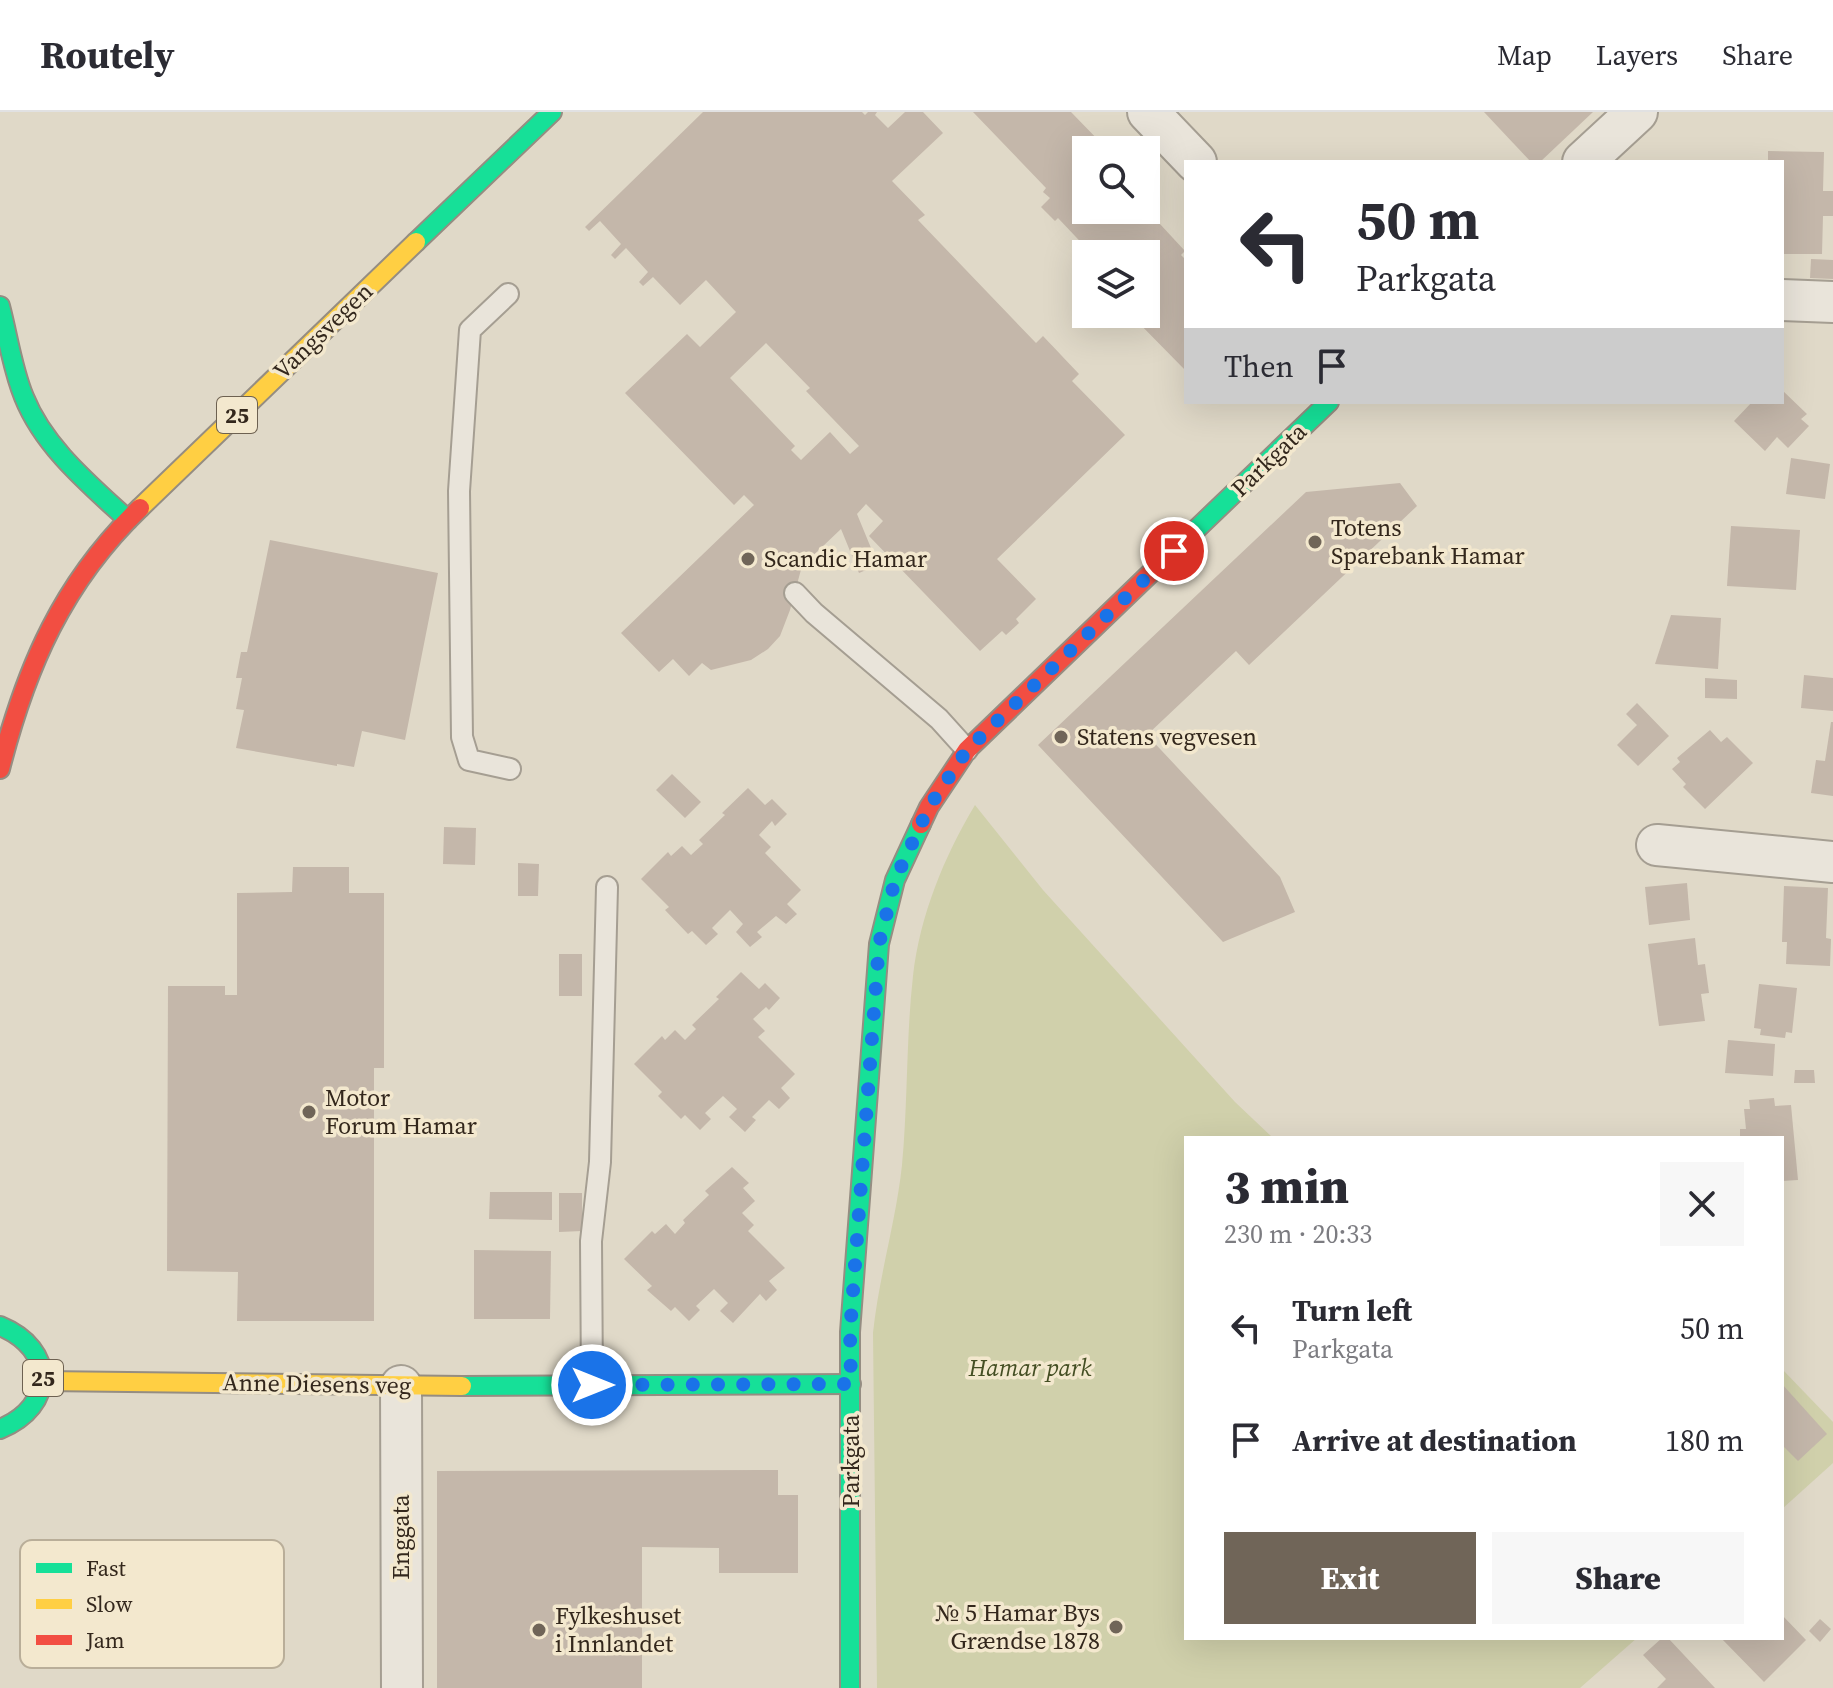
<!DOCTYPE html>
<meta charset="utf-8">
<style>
body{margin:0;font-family:"Source Serif 4",serif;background:#f7f7f7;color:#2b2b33;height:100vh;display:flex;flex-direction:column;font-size:30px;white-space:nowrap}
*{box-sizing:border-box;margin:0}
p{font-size:26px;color:#7c7c81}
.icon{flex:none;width:44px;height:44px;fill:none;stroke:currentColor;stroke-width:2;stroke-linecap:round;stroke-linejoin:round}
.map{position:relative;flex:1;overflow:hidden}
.details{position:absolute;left:1184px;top:1024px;width:600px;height:504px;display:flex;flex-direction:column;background:#fff;border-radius:0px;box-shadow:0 8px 32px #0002}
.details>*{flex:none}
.hud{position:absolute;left:1184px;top:48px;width:600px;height:244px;border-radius:0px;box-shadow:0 8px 32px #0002;background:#fff;color:#2b2b33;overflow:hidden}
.tools{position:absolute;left:1072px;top:24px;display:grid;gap:16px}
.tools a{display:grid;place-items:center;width:88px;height:88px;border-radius:0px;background:#fff;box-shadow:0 8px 32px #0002;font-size:40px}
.pin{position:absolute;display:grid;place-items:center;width:68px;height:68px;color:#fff;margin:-34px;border:4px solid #fff;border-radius:50%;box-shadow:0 2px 8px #0007}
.me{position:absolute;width:88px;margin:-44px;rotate:90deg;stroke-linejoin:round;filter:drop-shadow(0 0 6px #0008)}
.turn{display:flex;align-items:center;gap:28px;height:168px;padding:0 40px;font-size:36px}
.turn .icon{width:104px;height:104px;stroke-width:2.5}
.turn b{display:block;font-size:56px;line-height:68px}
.then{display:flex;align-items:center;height:76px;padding:0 40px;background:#0003;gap:16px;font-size:30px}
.round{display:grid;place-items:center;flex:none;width:84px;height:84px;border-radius:0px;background:#f7f7f7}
.summary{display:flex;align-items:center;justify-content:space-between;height:136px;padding:0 40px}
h1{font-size:48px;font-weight:800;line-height:60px}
.button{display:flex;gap:16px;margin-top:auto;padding:16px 40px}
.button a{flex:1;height:92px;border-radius:0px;background:#706558;color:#fff;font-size:32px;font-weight:800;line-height:92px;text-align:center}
.button a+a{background:#f7f7f7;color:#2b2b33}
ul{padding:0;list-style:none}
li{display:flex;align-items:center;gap:24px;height:112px;padding:0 40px}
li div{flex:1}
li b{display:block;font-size:30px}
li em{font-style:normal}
header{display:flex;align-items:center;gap:48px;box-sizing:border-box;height:112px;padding:0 40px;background:#fff;border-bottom:2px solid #e1e1e2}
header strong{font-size:38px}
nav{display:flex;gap:44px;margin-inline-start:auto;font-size:28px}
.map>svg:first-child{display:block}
</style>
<header>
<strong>Routely</strong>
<nav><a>Map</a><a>Layers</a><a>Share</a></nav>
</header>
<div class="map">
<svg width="1833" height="1576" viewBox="0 0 1833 1576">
<rect width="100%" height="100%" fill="#e0d9c8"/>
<g fill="#d0d0ab">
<path d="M 975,693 L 1043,778 L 1235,990 L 1273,1026 L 1186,1026 L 1186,1526 L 1637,1526 L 1580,1576 L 877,1576 L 873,1221 C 879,1164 896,1109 902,1053 C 908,990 906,926 913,864 C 920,803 944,745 975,693 Z"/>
<path d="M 1782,1257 L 1833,1310 L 1833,1351 L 1782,1397 Z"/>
</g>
<g fill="#c4b7aa" fill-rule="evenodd">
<path d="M 703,0 L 862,0 L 865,3 L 868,0 L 877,0 L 875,3 L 888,16 L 905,0 L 923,0 L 943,21 L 892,69 L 925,103 L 918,108 L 1036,231 L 1043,224 L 1079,262 L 1072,269 L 1125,323 L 997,447 L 1036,487 L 1016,507 L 1019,511 L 1006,523 L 1002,519 L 980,539 L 869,424 L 883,409 L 866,392 L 857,402 L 878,453 L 859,461 L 841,417 L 802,454 L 790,498 L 780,524 L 768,537 L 751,548 L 711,558 L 702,551 L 689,564 L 673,547 L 659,560 L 621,521 L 754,393 L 744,383 L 734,393 L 625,281 L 687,222 L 700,235 L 736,200 L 706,168 L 680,193 L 653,165 L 643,174 L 639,170 L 648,160 L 626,136 L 615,147 L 611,143 L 621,132 L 600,109 L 589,119 L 585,115 ZM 766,231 L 810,276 L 806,279 L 859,334 L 850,342 L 830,320 L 801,348 L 791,338 L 795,334 L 730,266 Z"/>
<path d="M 973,0 L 1071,0 L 1104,34 L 1113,27 L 1124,38 L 1086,38 L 1086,98 L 1147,98 L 1185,139 L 1181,143 L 1186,148 L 1186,259 L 1130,202 L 1146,202 L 1146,142 L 1092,142 L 1058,106 L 1055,109 L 1041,95 L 1050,86 L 1043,80 L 1046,76 Z"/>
<path d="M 1484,0 L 1593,0 L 1540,50 L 1531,50 Z"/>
<path d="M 1768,39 L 1824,40 L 1823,79 L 1833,79 L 1833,104 L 1823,104 L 1822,142 L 1782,142 L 1782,50 L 1768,50 Z"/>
<path d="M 1811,147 L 1833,148 L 1833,167 L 1810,166 Z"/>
<path d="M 1782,278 L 1807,302 L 1801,307 L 1809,314 L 1788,336 L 1777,325 L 1765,339 L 1734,309 L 1752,290 L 1782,290 Z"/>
<path d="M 1791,346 L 1830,352 L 1825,387 L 1786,382 Z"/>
<path d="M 1400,371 L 1417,394 L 1249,553 L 1236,539 L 1147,623 L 1280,765 L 1295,800 L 1223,830 L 1038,633 L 1306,380 Z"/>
<path d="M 1731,414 L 1800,418 L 1796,478 L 1727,474 Z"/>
<path d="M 270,428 L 438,461 L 405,628 L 362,619 L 354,655 L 337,652 L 337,654 L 236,636 L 244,598 L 236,597 L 242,566 L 236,566 L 241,540 L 247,540 Z"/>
<path d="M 1671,503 L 1721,506 L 1718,557 L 1655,552 Z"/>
<path d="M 1804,563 L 1833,566 L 1833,599 L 1801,596 Z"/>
<path d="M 1705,566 L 1737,568 L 1737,587 L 1705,586 Z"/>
<path d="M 1637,591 L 1669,624 L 1638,654 L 1617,633 L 1637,613 L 1626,602 Z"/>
<path d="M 1831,610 L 1833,610 L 1833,684 L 1811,681 L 1816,648 L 1825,649 Z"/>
<path d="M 1710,618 L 1721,630 L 1727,625 L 1753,651 L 1705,697 L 1683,675 L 1686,672 L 1672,657 L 1680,650 L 1677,646 Z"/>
<path d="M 672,662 L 701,690 L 685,706 L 656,678 Z"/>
<path d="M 748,676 L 765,693 L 772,687 L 787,702 L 775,714 L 772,709 L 759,723 L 771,735 L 765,741 L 801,778 L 787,792 L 797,802 L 786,812 L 776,804 L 757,820 L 762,825 L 750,835 L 736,820 L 743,812 L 730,798 L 712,816 L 718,822 L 706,833 L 692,819 L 688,822 L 665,798 L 669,795 L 641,767 L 668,740 L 671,744 L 682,734 L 691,743 L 703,732 L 699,728 L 725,703 L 722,701 Z"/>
<path d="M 444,715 L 476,716 L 475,753 L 443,752 Z"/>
<path d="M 518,751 L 539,752 L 538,784 L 518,784 Z"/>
<path d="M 293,755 L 349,755 L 349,781 L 384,781 L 384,956 L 374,956 L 374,1209 L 237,1209 L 238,1160 L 167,1159 L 168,874 L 225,874 L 225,883 L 237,883 L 237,781 L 292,780 Z"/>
<path d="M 1687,771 L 1690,808 L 1649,813 L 1645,775 Z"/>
<path d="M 1784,774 L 1828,776 L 1826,826 L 1831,827 L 1830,854 L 1786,852 L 1787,830 L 1782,830 Z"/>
<path d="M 1695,826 L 1698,853 L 1705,852 L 1709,881 L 1701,882 L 1705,909 L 1659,914 L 1648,832 Z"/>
<rect x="559" y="842" width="23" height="42"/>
<path d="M 741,860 L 759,877 L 765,871 L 780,886 L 769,898 L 766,895 L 753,907 L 765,919 L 758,925 L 795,962 L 781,976 L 790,986 L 779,997 L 769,988 L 752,1005 L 756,1008 L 745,1020 L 729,1005 L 737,997 L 723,984 L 705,1001 L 711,1007 L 700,1018 L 685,1003 L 681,1007 L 658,984 L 662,980 L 634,952 L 662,924 L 665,928 L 675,918 L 685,928 L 696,917 L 692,913 L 719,887 L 716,885 Z"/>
<path d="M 1759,872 L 1797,876 L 1792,921 L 1786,920 L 1785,926 L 1760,923 L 1761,917 L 1754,916 Z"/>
<path d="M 1728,928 L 1775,932 L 1773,964 L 1725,961 Z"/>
<path d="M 1795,958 L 1814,958 L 1815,971 L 1794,971 Z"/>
<path d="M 1774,986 L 1775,994 L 1791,993 L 1798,1068 L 1782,1069 L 1782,1026 L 1740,1026 L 1740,1017 L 1746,1017 L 1744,997 L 1750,997 L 1749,988 Z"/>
<path d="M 732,1055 L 749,1071 L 743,1076 L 755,1089 L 742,1101 L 754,1113 L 748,1119 L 785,1156 L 769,1169 L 777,1178 L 766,1189 L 760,1182 L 733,1211 L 720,1199 L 728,1191 L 714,1177 L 696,1194 L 700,1198 L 689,1209 L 675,1195 L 671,1199 L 647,1178 L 652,1174 L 624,1147 L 652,1119 L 655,1122 L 666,1112 L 675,1122 L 685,1111 L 683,1108 L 709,1083 L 705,1079 Z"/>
<path d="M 490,1080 L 552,1080 L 552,1108 L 489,1107 Z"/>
<path d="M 559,1081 L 582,1081 L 582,1119 L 559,1120 Z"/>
<path d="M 474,1138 L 551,1139 L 550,1207 L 474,1207 Z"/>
<path d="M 1782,1272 L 1827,1322 L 1798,1349 L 1782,1333 Z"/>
<path d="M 778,1358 L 778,1383 L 798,1383 L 798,1461 L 719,1461 L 719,1436 L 642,1435 L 642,1576 L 437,1576 L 437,1359 Z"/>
<path d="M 1782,1503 L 1806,1528 L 1764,1570 L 1721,1526 L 1782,1526 Z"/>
<path d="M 1820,1507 L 1831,1517 L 1820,1530 L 1809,1519 Z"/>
<path d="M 1662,1526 L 1668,1526 L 1715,1576 L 1657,1576 L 1666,1567 L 1643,1543 Z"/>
</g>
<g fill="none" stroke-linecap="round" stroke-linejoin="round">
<g stroke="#a59e92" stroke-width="24">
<g id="lane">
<path d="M 508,182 L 470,218 L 459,379 L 462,625 L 469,648 L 510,657"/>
<path d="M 795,481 L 814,501 L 939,607 L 967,638"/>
<path d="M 592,1273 L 591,1129 L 600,1050 L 607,775"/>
</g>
</g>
<g stroke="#a59e92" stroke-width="44">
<g id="street">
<path d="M 1148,0 L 1196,50"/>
<path d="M 1583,50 L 1637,0"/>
<path d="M 1782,188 L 1833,190"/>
<path d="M 1657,733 L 1833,750"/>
<path d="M 401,1274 L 402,1576"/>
</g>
</g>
<g stroke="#958d82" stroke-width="22">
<g id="fast">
<path d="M 416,130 L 552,0"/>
<path d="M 0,194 C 8,224 12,256 24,285 C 44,335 89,372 128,408"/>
<path d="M 1158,454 L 1329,290"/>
<path d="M 0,1214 C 56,1237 56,1294 0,1317"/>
<path d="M 462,1274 L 851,1272"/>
<path d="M 850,1576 L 850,1220 L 879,832 L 895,768 L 921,712"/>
</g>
</g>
<g stroke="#958d82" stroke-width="22">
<g id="slow">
<path d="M 140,396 L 416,130"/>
<path d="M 43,1269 L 462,1274"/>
</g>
</g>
<g stroke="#958d82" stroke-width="22">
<g id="jam">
<path d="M 0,657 C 26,555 63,470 140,396"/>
<path d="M 921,712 L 929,695 L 967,638 L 1158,454"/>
</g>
</g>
<use href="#lane" stroke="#e9e4da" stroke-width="20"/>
<use href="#street" stroke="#e9e4da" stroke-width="40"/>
<use href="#fast" stroke="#16e098" stroke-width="18"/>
<use href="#slow" stroke="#ffcf43" stroke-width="18"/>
<use href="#jam" stroke="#f24e42" stroke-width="18"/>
</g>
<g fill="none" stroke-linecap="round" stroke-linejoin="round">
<path stroke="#1a73e8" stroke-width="14" stroke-dasharray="0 25.2" d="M 592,1273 L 851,1272 L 850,1220 L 879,832 L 895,768 L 929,695 L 967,638 L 1174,439"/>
</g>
<g fill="#706558" stroke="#f3e8ce" stroke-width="3">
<circle cx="1315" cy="430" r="8"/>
<circle cx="748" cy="447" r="8"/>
<circle cx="1061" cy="625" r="8"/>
<circle cx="309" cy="1000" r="8"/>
<circle cx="1116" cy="1515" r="8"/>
<circle cx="539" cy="1518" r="8"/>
</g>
<g text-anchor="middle" stroke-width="7" stroke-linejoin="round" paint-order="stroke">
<g fill="#f3e8ce" stroke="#6d6151" stroke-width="2">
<rect x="217" y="285" width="40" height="36" rx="6"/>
<rect x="23" y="1248" width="40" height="36" rx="6"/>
</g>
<g font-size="22" font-weight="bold" fill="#33271c">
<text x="237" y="311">25</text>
<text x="43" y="1274">25</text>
</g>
<g font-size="24" fill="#33271c" stroke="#f3e8ce">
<text transform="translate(323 219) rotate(-44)" y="8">Vangsvegen</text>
<text transform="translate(1269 348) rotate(-44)" y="8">Parkgata</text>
<text transform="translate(317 1272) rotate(1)" y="8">Anne Diesens veg</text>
<text transform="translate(851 1349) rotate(-90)" y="8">Parkgata</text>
<text transform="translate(401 1425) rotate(-90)" y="8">Enggata</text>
</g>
<g font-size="24" fill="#33271c" stroke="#f3e8ce" text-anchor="start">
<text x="1331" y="424">Totens<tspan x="1331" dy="28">Sparebank Hamar</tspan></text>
<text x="764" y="455">Scandic Hamar</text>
<text x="1077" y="633">Statens vegvesen</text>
<text x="325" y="994">Motor<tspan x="325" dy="28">Forum Hamar</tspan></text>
<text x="1100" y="1509" text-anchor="end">№ 5 Hamar Bys<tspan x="1100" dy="28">Grændse 1878</tspan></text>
<text x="555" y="1512">Fylkeshuset<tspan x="555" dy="28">i Innlandet</tspan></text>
</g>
<g font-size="24" font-style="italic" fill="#444e23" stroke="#f3e8ce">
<text x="1030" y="1264">Hamar park</text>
</g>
</g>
<rect x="20" y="1428" width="264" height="128" rx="12" fill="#f3e8ce" stroke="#b9ae99" stroke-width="2"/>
<rect x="36" y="1451" width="36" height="10" fill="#16e098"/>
<rect x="36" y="1487" width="36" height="10" fill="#ffcf43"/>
<rect x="36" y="1523" width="36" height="10" fill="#f24e42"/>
<g font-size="22" fill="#33271c">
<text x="86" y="1464">Fast</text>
<text x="86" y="1500">Slow</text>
<text x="86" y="1536">Jam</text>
</g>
</svg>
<div class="tools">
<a><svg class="icon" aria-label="search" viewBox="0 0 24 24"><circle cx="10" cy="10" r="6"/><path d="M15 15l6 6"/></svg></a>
<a><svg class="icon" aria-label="layers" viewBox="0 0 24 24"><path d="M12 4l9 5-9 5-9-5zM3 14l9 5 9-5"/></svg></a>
</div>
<div class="pin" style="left:1174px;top:439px;background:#d93025"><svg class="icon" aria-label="arrive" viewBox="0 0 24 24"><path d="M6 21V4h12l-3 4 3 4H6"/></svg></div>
<svg class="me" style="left:592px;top:1273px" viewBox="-20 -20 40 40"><circle r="17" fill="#1a73e8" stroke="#fff" stroke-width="3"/><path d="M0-11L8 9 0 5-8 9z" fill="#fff"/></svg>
<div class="hud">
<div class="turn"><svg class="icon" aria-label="left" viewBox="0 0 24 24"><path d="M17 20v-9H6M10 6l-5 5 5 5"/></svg><div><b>50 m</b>Parkgata</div></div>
<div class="then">Then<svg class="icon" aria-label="arrive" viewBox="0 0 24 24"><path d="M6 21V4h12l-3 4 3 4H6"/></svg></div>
</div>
<section class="details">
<div class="summary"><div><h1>3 min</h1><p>230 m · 20:33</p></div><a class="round"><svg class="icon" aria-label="close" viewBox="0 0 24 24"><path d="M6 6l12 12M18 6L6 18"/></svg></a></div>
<ul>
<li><svg class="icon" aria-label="left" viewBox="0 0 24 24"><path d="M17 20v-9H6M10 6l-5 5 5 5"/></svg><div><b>Turn left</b><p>Parkgata</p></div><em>50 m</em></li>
<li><svg class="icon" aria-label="arrive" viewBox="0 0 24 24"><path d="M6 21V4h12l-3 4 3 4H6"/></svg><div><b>Arrive at destination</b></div><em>180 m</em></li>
</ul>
<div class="button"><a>Exit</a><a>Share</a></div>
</section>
</div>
